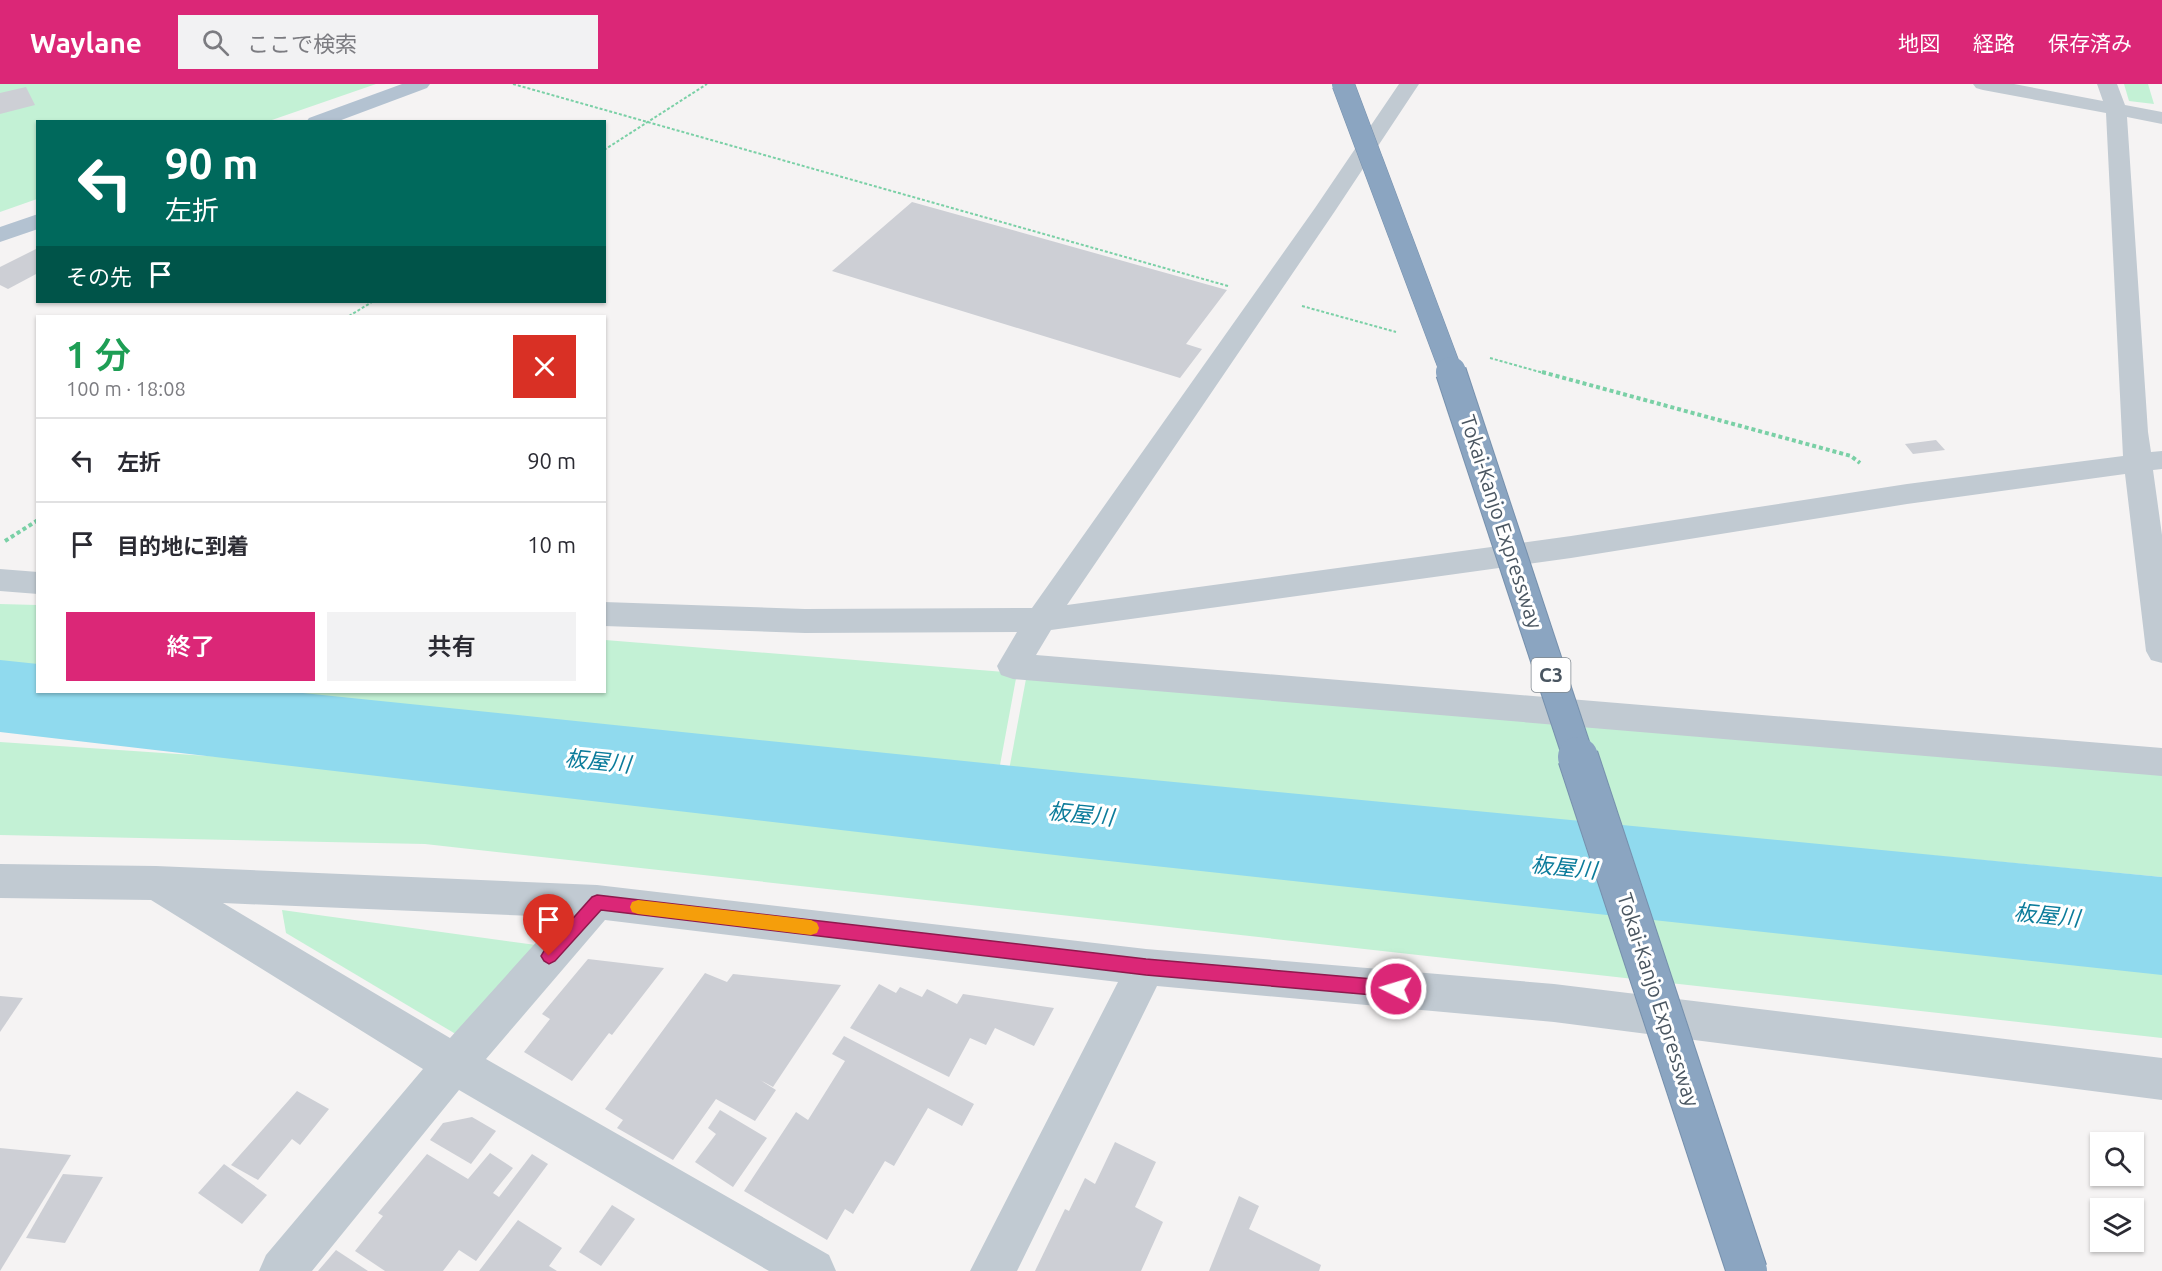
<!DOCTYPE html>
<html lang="ja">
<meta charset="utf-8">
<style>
body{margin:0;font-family:Ubuntu,"Noto Sans JP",sans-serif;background:#f2f2f3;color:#2b2b33;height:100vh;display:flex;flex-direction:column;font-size:22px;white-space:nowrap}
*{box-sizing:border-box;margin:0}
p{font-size:20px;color:#7c7c81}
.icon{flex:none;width:33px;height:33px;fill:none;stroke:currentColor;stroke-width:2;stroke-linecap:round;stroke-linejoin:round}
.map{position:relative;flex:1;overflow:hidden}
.details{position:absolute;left:36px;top:231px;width:570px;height:378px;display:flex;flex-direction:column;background:#fff;border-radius:0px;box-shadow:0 2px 4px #0004}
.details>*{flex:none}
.guide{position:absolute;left:36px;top:36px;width:570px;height:183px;border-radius:0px;box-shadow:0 2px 4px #0004;background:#00695c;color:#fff;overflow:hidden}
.tools{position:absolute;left:2090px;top:1048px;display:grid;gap:12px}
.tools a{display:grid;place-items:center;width:54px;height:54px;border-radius:0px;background:#fff;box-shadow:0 2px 4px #0004;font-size:30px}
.pin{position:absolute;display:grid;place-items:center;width:51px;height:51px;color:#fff;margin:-62px -26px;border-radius:50% 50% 50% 0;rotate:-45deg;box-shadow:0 0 6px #0007}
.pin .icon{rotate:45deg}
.me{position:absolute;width:66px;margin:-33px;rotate:275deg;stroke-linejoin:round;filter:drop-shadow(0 0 4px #0008)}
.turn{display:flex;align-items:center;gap:21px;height:126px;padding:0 30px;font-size:27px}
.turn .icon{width:78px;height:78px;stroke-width:2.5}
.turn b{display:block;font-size:42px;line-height:51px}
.then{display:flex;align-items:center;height:57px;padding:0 30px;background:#0003;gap:12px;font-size:22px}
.round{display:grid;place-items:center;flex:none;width:63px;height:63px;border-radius:0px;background:#f2f2f3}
.overview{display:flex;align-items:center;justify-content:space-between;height:102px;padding:0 30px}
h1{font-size:36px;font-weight:600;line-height:45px;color:#1e9e55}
.button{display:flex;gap:12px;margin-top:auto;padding:12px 30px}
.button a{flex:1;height:69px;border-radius:0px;background:#db2777;color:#fff;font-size:24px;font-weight:600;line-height:69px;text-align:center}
.button a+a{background:#f2f2f3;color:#2b2b33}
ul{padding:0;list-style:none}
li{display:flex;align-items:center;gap:18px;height:84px;padding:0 30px;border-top:2px solid #e1e1e2}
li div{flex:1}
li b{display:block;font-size:22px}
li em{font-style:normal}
header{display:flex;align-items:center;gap:36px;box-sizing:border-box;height:84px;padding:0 30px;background:#db2777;color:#fff}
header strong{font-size:28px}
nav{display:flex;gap:33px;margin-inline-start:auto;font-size:21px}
.search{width:420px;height:54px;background:#f2f2f3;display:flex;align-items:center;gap:15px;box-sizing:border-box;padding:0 21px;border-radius:0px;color:#7c7c81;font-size:22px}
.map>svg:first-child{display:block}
</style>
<header>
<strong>Waylane</strong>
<div class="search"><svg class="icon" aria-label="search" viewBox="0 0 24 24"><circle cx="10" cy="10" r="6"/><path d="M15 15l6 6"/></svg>ここで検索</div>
<nav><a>地図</a><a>経路</a><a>保存済み</a></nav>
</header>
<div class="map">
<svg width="2162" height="1187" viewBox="0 0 2162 1187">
<rect width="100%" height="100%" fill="#f5f3f3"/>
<g fill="#c3f1d5">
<path d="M 0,0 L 376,0 L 269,37 L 38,38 L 37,115 L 0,128 Z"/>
<path d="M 2124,0 L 2148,0 L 2154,20 L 2129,17 Z"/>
<path d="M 0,520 L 37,521 L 37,597 L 0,594 Z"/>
<path d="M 605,556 L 1017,589 L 1000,681 L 159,608 L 604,608 Z"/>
<path d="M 1026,595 L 2162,691 L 2162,793 L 1009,686 Z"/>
<path d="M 0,658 L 472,690 L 2162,867 L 2162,954 L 425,760 L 0,751 Z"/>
<path d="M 282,826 L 536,861 L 459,952 L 286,849 Z"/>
</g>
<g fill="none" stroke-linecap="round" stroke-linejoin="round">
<path fill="#90daee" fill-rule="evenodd" d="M 0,576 L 38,580 L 38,608 L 293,608 L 1081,689 L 2162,793 L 2162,891 L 1081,774 L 0,648 Z"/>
</g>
<g fill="#cdcfd5">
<path d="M 26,3 L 35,21 L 0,30 L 0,9 Z"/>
<path d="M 912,118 L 1227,206 L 1186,260 L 1202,265 L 1180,294 L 832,187 Z"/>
<path d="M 38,164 L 38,189 L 8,205 L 0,201 L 0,183 Z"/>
<path d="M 1936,356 L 1945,366 L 1913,370 L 1905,360 Z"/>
<path d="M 588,875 L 664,884 L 612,951 L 609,949 L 572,997 L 524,968 L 550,935 L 542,930 Z"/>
<path d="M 705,889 L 727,898 L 733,890 L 841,901 L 773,1003 L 760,996 L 776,1006 L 755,1037 L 716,1015 L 673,1076 L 617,1044 L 623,1036 L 605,1025 Z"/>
<path d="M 879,900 L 896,909 L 900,903 L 922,913 L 927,905 L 957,920 L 963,910 L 1054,924 L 1034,962 L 995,944 L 986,961 L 970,954 L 949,993 L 850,944 Z"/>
<path d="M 0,912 L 23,914 L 0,948 Z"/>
<path d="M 844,952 L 974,1020 L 962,1042 L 928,1024 L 894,1082 L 885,1077 L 853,1130 L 845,1125 L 827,1156 L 744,1107 L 796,1028 L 808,1036 L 845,977 L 832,970 Z"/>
<path d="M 297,1007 L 329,1025 L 300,1061 L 292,1055 L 258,1096 L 231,1081 Z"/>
<path d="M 720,1026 L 767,1054 L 733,1103 L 695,1078 L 716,1050 L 708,1044 Z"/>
<path d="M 472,1033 L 496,1047 L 471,1080 L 430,1056 L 443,1039 Z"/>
<path d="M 1115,1058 L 1156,1078 L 1135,1123 L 1163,1138 L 1141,1187 L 1035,1187 L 1065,1125 L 1069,1127 L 1085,1094 L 1095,1100 Z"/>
<path d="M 0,1064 L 71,1071 L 0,1187 Z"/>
<path d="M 490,1069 L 513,1084 L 493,1109 L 499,1113 L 532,1070 L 548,1080 L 476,1177 L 459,1166 L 443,1187 L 385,1187 L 355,1167 L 383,1132 L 378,1129 L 427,1070 L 468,1095 Z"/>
<path d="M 224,1080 L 267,1111 L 242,1140 L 198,1109 Z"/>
<path d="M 63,1090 L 103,1093 L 65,1159 L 26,1154 Z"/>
<path d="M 1239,1112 L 1259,1122 L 1249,1145 L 1321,1181 L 1319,1187 L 1209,1187 Z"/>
<path d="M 612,1121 L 635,1135 L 601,1182 L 579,1168 Z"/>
<path d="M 518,1136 L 562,1164 L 549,1182 L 557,1187 L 479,1187 Z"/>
<path d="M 336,1166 L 368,1187 L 318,1187 Z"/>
</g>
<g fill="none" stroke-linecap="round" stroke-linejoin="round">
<g stroke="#7ad0a6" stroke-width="2" stroke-dasharray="3 2" stroke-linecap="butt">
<path d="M 513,0 L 1228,202"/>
<path d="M 604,66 L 707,0"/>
<path d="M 1302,222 L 1396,248"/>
<path d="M 349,232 L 372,218"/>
<path d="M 1490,274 L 1547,290"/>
</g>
<g stroke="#7ad0a6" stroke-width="4" stroke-dasharray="4 3" stroke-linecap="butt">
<path d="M 1542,288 L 1851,372 L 1860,379"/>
<path d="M 5,457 L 38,436"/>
</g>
<g fill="#c1cad2" fill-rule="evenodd">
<path d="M 1399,0 L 1419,0 L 1335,127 L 1067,521 L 1571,452 L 1907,400 L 2123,372 L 2106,29 L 1983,6 L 1976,4 L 1973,0 L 2014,0 L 2103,17 L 2097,0 L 2117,0 L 2125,21 L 2162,28 L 2162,40 L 2127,33 L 2148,348 L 2151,368 L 2162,367 L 2162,385 L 2153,386 L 2162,451 L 2162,579 L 2151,576 L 2146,567 L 2125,390 L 1907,420 L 1571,474 L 1051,546 L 1036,571 L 2162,664 L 2162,692 L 1013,595 L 1001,591 L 997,582 L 1017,548 L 805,549 L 604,542 L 604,518 L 805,525 L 1032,524 L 1315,124 Z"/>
<path d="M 0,485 L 38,488 L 38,510 L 0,507 Z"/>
<path d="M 0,780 L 156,782 L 597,801 L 1146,865 L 1554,900 L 2162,974 L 2162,1016 L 1554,938 L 1157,902 L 1017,1187 L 970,1187 L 1118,898 L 605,836 L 486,975 L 829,1171 L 836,1187 L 769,1187 L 459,1006 L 312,1187 L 259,1187 L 266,1171 L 423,985 L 151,816 L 0,814 ZM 223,819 L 559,833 L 450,954 Z"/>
</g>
<g fill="#b3c2d1" fill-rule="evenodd">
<path d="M 402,0 L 430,0 L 427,4 L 336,38 L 306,38 L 309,34 Z"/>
<path d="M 38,130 L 38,145 L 0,158 L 0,143 Z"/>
</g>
<g stroke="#7690ad" stroke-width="23" stroke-linecap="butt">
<path id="highway-bridge-far2" d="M 1343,0 L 1452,290"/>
</g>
<g stroke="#7690ad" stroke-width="32" stroke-linecap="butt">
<path id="highway-bridge-far1" d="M 1451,288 L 1579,675"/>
</g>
<g stroke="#7690ad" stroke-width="42" stroke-linecap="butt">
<path id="highway-bridge" d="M 1578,673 L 1747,1187"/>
</g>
<use href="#highway-bridge-far2" stroke="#8ba5c1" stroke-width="22"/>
<use href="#highway-bridge-far1" stroke="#8ba5c1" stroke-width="30"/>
<use href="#highway-bridge" stroke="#8ba5c1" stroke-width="40"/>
</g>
<path fill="#db2777" stroke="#8e194d" stroke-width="1.5" d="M 597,811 L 1146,875 L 1396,897 L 1401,899 L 1404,905 L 1401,910 L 1396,913 L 1146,891 L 601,826 L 555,877 L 549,880 L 544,877 L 541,872 L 544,867 L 592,813 Z"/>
<path fill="#f59e0b" d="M 638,816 L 811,836 L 817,839 L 819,844 L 817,849 L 811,851 L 638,830 L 632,828 L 630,823 L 632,818 Z"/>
<g text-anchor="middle" stroke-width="6" stroke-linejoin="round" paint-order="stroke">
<rect fill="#fff" stroke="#808990" stroke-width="1.5" x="1531.5" y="574" width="39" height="34" rx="4.5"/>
<g font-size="20" font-weight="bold" fill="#4a5661">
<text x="1551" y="598">C3</text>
</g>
<g font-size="21" fill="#4a5661" stroke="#fff">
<text transform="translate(1501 438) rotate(72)" y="7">Tokai-Kanjo Expressway</text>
<text transform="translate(1658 916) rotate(72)" y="7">Tokai-Kanjo Expressway</text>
</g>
<g font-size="22" font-style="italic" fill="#0c7c9b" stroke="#fff">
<text transform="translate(598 677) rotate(6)" y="8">板屋川</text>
<text transform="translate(1081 730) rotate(6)" y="8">板屋川</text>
<text transform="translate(1564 783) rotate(6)" y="8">板屋川</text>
<text transform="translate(2047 831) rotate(6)" y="8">板屋川</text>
</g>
</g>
</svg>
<div class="tools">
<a><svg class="icon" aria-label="search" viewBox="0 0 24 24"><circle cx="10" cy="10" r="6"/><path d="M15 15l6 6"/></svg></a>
<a><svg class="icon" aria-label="layers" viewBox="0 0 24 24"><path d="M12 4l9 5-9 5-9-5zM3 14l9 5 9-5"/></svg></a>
</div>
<div class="pin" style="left:549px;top:872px;background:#d93025"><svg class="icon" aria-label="arrive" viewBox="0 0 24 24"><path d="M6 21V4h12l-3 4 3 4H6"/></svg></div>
<svg class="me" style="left:1396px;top:905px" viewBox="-20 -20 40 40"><circle r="17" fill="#db2777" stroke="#fff" stroke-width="3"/><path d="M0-11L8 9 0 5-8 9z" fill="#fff"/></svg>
<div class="guide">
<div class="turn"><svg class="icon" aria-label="left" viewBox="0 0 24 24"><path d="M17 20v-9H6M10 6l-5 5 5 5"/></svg><div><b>90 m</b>左折</div></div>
<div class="then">その先<svg class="icon" aria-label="arrive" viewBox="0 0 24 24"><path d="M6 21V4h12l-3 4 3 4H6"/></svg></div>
</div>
<section class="details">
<div class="overview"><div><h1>1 分</h1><p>100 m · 18:08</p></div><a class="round" style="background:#d93025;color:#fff"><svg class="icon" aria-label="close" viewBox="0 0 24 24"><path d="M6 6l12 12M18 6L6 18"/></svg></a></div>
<ul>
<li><svg class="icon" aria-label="left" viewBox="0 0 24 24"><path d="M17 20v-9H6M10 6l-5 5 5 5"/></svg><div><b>左折</b></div><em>90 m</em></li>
<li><svg class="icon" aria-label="arrive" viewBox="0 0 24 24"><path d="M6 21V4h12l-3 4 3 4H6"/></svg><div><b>目的地に到着</b></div><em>10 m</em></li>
</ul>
<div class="button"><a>終了</a><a>共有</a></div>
</section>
</div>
